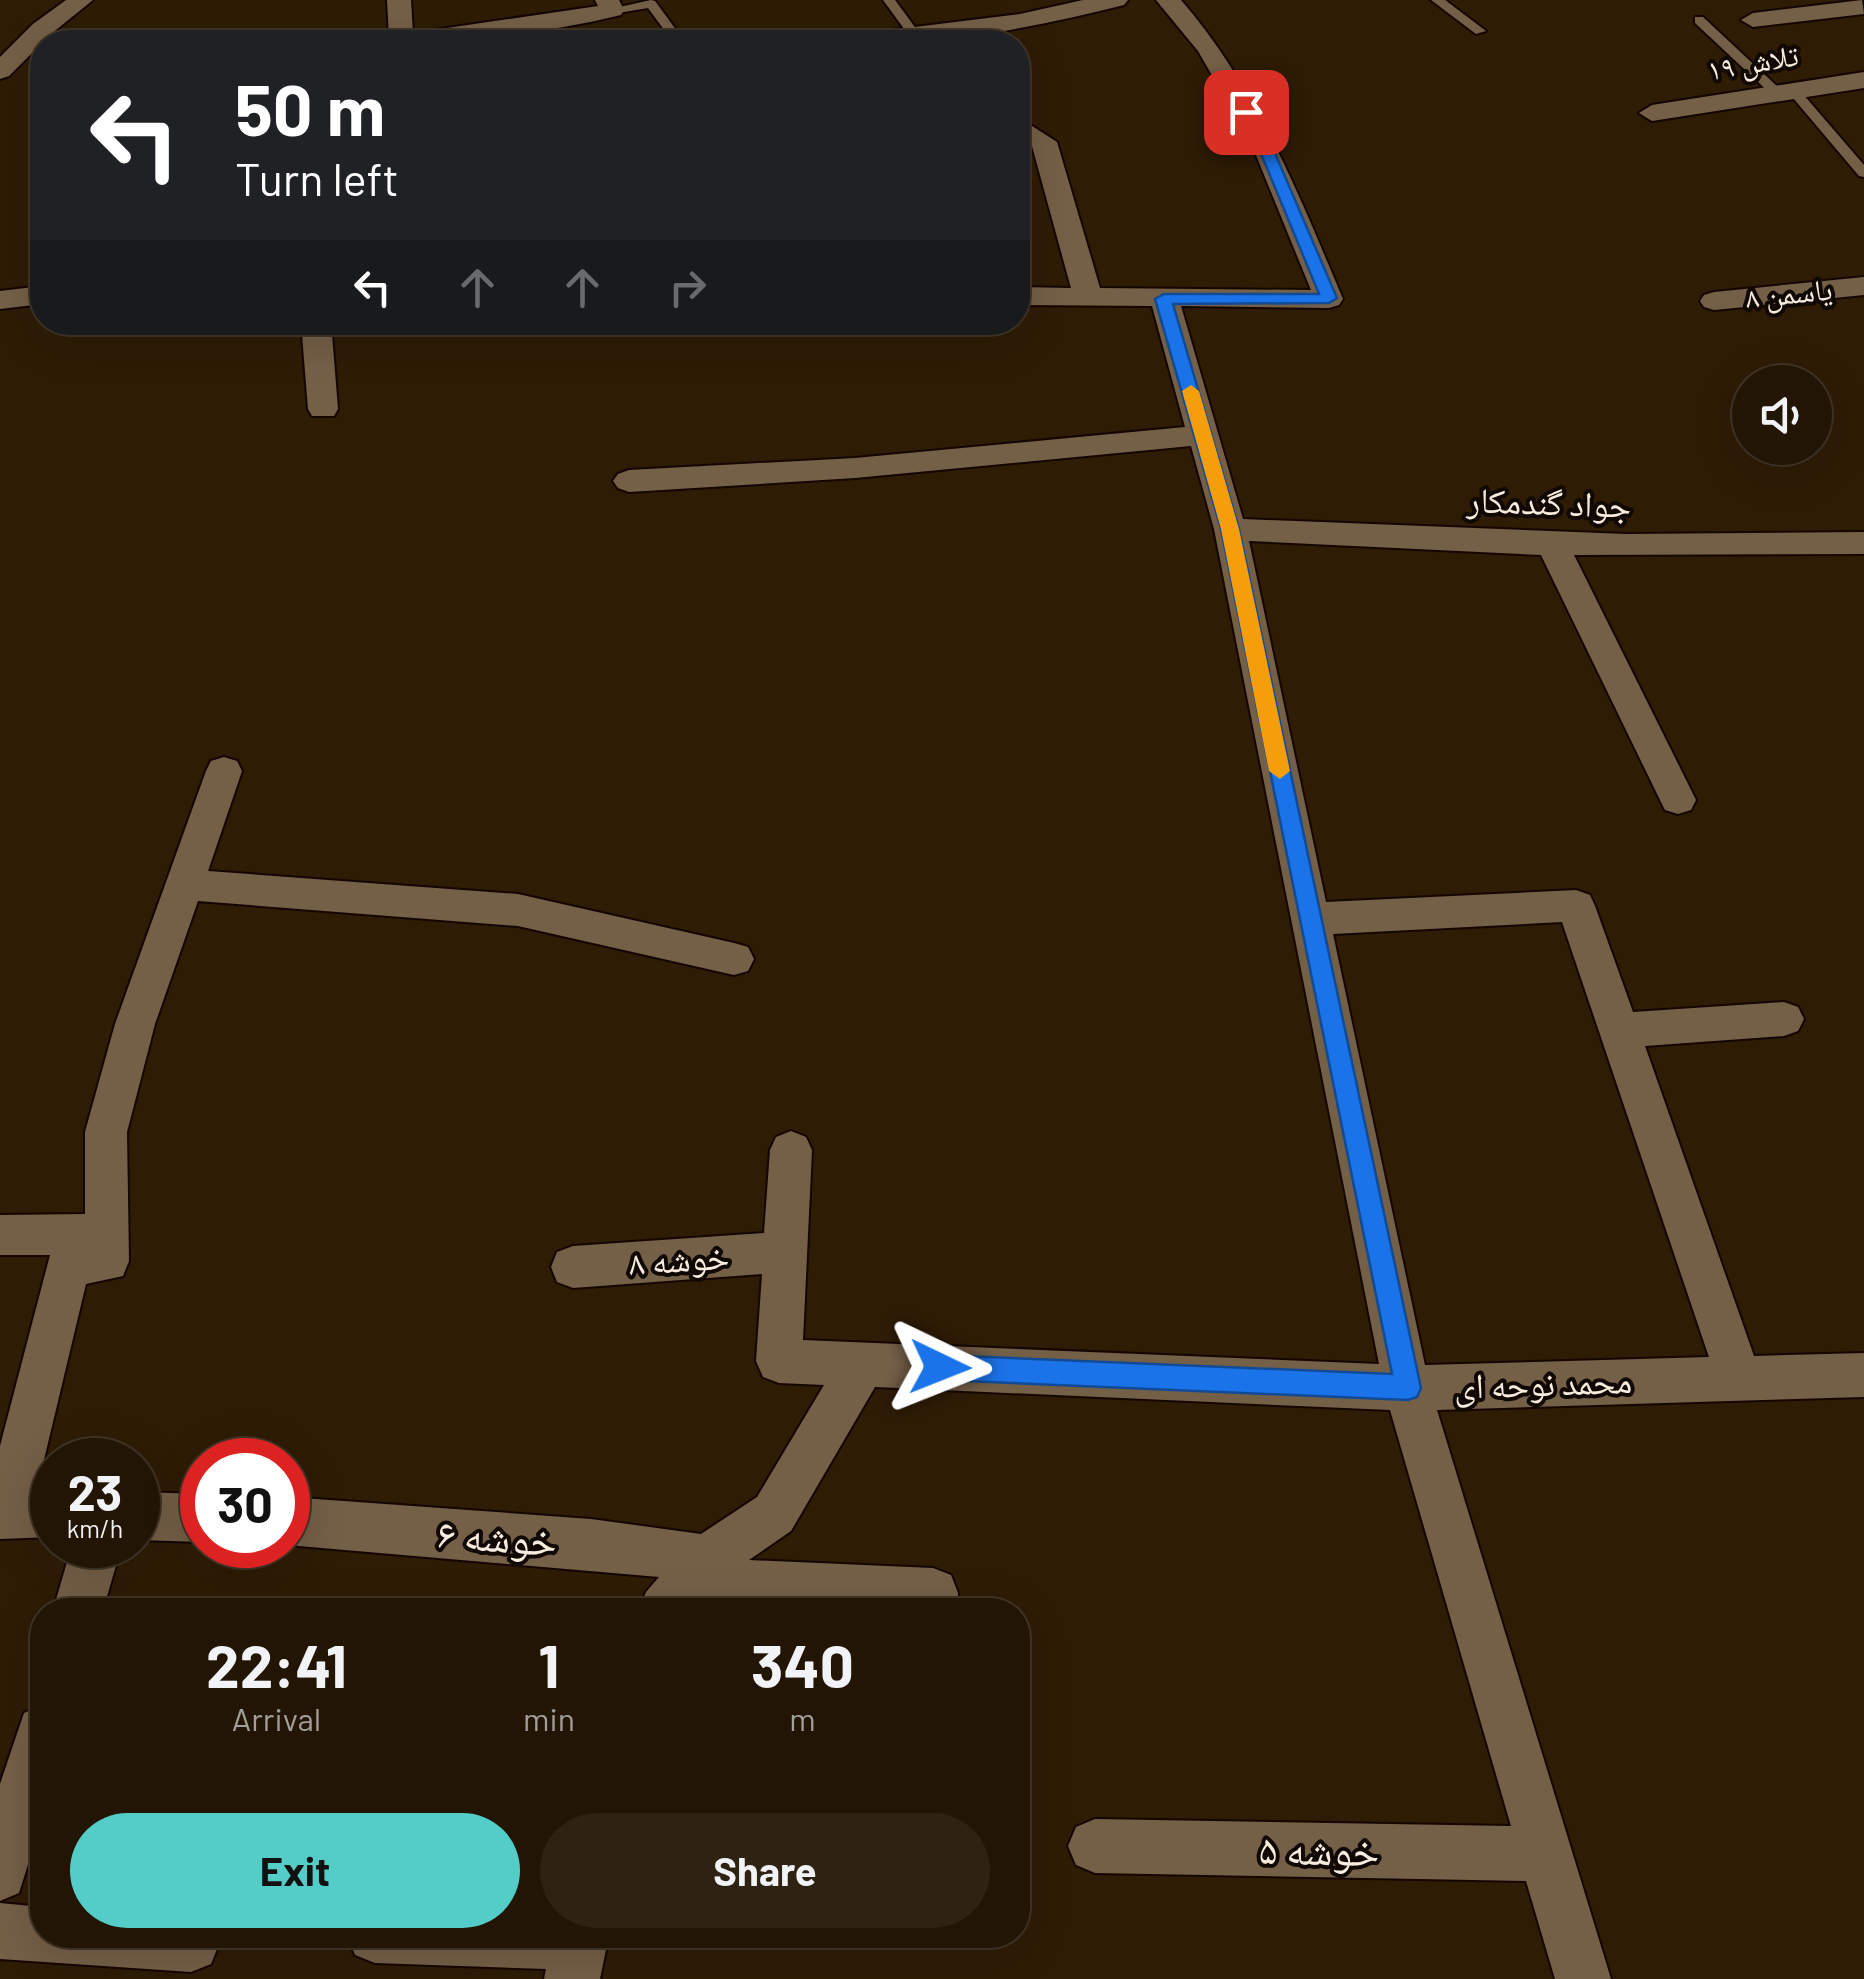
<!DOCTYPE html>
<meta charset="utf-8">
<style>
body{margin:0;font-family:Barlow,"Noto Naskh Arabic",sans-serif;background:#2e2213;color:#f1f3f6;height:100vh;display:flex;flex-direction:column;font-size:38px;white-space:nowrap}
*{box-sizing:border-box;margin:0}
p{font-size:32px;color:#a29f9a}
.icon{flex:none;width:55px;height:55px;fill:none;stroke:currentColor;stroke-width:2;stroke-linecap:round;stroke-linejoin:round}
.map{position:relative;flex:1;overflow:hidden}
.panel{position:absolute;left:30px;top:1598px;width:1000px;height:350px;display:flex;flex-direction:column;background:#221504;border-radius:40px;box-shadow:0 10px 40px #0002,0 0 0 2px #3f3426}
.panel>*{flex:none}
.banner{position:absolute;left:30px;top:30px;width:1000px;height:305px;border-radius:40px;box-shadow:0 10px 40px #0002,0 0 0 2px #3f3426;background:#202124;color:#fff;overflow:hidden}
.fabs{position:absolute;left:1732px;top:365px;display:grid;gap:20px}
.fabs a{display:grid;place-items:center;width:100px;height:100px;border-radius:50%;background:#221504;box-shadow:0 10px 40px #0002,0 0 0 2px #3f3426;font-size:50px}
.speed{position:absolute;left:30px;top:1438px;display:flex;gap:20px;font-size:50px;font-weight:700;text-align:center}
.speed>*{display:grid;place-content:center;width:130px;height:130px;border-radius:50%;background:#221504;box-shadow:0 10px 40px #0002,0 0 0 2px #3f3426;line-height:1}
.speed small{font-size:25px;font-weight:400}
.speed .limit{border:15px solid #d22;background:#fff;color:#111}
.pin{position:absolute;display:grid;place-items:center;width:85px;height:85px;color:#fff;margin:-42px;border-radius:20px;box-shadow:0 5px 15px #0006}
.me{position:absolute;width:110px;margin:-55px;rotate:92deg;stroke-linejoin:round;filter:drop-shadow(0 0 8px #0008)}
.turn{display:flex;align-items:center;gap:35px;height:210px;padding:0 40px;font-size:45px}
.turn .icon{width:130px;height:130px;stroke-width:2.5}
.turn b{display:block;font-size:70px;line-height:85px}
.lanes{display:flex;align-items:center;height:95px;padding:0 40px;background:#0003;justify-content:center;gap:50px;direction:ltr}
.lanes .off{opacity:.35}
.eta{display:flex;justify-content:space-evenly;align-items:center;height:170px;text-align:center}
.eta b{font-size:60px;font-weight:700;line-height:70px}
.primary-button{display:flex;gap:20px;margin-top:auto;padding:20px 40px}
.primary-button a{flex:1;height:115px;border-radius:60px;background:#54cdc8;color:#111;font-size:40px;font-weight:700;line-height:115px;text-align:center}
.primary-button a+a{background:#2e2213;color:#f1f3f6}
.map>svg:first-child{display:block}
</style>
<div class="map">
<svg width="1864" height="1979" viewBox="0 0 1864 1979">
<rect width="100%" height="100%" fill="#2e1c05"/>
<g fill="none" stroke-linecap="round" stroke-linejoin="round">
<g stroke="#150600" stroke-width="4">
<g id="service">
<path d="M 651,0 L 655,1 L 685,42 L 673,42 L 648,8 L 612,14 L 606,10 Z"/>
<path d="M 883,0 L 895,0 L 920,34 L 918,37 L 910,37 Z"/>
<path d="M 1431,0 L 1445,0 L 1486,31 L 1476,34 Z"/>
<path d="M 1695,17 L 1703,17 L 1780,89 L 1780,95 L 1772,95 L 1695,23 Z"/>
<path d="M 1788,86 L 1796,86 L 1864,165 L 1864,177 L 1859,176 L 1788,92 Z"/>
</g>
</g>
<g stroke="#150600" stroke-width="4">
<g id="minor">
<path d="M 66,0 L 93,0 L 51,34 L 9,76 L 0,79 L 0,57 L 33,24 Z"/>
<path d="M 387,0 L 411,0 L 413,33 L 598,6 L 595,0 L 619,0 L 624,10 L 621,15 C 543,34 465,42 385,42 L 389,37 Z"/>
<path d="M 1083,0 L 1128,0 L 1124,5 C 1032,28 933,48 838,42 L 850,35 L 1020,14 Z"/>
<path d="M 1156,0 L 1181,0 C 1257,88 1298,193 1343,299 L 1339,305 L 1329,308 L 1181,306 L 1243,519 L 1626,534 L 1864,532 L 1864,554 L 1574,555 L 1696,800 L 1691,810 L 1678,814 L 1665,810 L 1660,800 L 1541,555 L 1249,541 L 1326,902 L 1576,890 L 1590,895 L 1595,906 L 1633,1012 L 1784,1002 L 1798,1007 L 1804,1019 L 1798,1031 L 1784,1036 L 1645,1046 L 1754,1356 L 1864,1353 L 1864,1397 L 1437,1410 L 1611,1979 L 1555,1979 L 1526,1881 L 1095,1873 L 1076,1865 L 1068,1846 L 1076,1827 L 1095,1819 L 1511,1826 L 1390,1410 L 875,1387 L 791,1531 L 749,1560 L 933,1568 L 951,1575 L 958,1593 L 958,1610 L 639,1610 L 646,1592 L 659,1577 L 287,1545 L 288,1497 L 591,1519 L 701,1534 L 757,1497 L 824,1385 L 779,1383 L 763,1377 L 756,1361 L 762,1274 L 573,1288 L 557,1282 L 551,1267 L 557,1252 L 573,1246 L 764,1233 L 770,1150 L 776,1137 L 791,1131 L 806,1137 L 812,1150 L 803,1340 L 1379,1364 L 1214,529 L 1191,446 L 855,478 L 629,492 L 618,488 L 613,481 L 618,474 L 629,470 L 855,458 L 1185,427 L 1152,306 L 1018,305 L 1018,287 L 1071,288 L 1032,146 L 1018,136 L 1018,117 L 1057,142 L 1100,288 L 1311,290 L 1251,143 L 1198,51 ZM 1562,922 L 1709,1357 L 1425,1365 L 1333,934 Z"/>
<path d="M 1862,0 L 1864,14 L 1753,27 L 1741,20 L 1753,13 Z"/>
<path d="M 1864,72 L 1864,88 L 1652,121 L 1639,113 L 1652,105 Z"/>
<path d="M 1864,277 L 1864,295 L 1714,310 L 1704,307 L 1700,301 L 1704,295 L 1714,292 Z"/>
<path d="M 42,286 L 42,304 L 0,309 L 0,291 Z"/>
<path d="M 301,322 L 331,322 L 338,409 L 334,416 L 312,416 L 308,409 Z"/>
<path d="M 224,757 L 237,761 L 242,771 L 208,871 L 518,894 L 734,943 L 748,947 L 754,959 L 748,971 L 734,975 L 518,926 L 198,901 L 155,1024 L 127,1132 L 129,1261 L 123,1276 L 86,1284 L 37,1489 L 52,1489 L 52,1537 L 0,1539 L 0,1446 L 50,1255 L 0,1255 L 0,1215 L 85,1214 L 85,1132 L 115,1024 L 206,771 L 211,761 Z"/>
<path d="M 138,1492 L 202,1494 L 202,1542 L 138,1540 Z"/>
<path d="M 72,1545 L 122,1545 L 103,1610 L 53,1610 Z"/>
<path d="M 42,1705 L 42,1820 L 19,1893 L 0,1901 L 0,1784 L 24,1713 Z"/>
<path d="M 0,1903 L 42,1907 L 42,1935 L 215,1935 L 219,1944 L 211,1964 L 191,1972 L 0,1959 Z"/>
<path d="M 347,1935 L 609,1935 L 600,1979 L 544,1979 L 546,1969 L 375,1963 L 355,1955 Z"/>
</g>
</g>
<use href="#service" fill="#745f47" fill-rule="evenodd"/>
<use href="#minor" fill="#745f47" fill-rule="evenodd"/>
</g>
<path fill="#1a73e8" stroke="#114b97" stroke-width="2.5" d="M 1246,107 L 1251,108 L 1271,144 L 1337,298 L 1329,303 L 1173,304 L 1239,529 L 1421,1388 L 1417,1397 L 1408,1400 L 940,1380 L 931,1376 L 927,1367 L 931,1358 L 940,1355 L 1392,1374 L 1221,529 L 1155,299 L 1164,294 L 1319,294 L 1257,144 L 1238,112 Z"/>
<path fill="#f59e0b" d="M 1191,385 L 1199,391 L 1239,529 L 1290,771 L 1280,779 L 1269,771 L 1221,529 L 1182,391 Z"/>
<g text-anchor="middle" stroke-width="8" stroke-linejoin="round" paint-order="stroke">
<g font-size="30" fill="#f8ecde" stroke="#100802">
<text transform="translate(1753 63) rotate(-10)" y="10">تلاش ۱۹</text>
<text transform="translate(1789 294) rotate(-6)" y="10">یاسمن ۸</text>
</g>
<g font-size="35" fill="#f8ecde" stroke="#100802">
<text transform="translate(1549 503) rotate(2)" y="12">جواد گندمکار</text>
<text transform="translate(679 1260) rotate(-4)" y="12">خوشه ۸</text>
<text transform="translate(1543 1384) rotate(-2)" y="12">محمد نوحه ای</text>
</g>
<g font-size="42" fill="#f8ecde" stroke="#100802">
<text transform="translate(497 1537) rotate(4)" y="15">خوشه ۶</text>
<text transform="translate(1319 1850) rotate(1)" y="15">خوشه ۵</text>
</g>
</g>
</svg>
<div class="fabs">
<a><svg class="icon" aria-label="sound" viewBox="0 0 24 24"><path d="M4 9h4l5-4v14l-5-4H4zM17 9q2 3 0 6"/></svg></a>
</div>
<div class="speed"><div>23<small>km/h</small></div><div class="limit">30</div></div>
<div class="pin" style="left:1246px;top:112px;background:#d93025"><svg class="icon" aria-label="arrive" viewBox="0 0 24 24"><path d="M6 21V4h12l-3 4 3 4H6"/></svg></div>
<svg class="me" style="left:940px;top:1367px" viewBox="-20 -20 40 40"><path d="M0-17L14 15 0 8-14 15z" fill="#1a73e8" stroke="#fff" stroke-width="4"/></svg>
<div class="banner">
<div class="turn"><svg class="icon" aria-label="left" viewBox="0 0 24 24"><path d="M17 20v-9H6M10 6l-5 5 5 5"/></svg><div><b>50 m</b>Turn left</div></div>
<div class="lanes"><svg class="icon" aria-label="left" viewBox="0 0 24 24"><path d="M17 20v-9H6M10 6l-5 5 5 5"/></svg><svg class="icon off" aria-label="ahead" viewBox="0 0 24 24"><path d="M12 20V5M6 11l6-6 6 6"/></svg><svg class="icon off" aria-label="ahead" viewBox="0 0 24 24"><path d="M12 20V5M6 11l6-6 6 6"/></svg><svg class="icon off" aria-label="right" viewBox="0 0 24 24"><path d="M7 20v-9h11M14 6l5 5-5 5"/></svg></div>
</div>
<section class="panel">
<div class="eta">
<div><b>22:41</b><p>Arrival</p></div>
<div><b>1</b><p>min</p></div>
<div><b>340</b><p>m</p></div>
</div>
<div class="primary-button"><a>Exit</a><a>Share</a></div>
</section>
</div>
